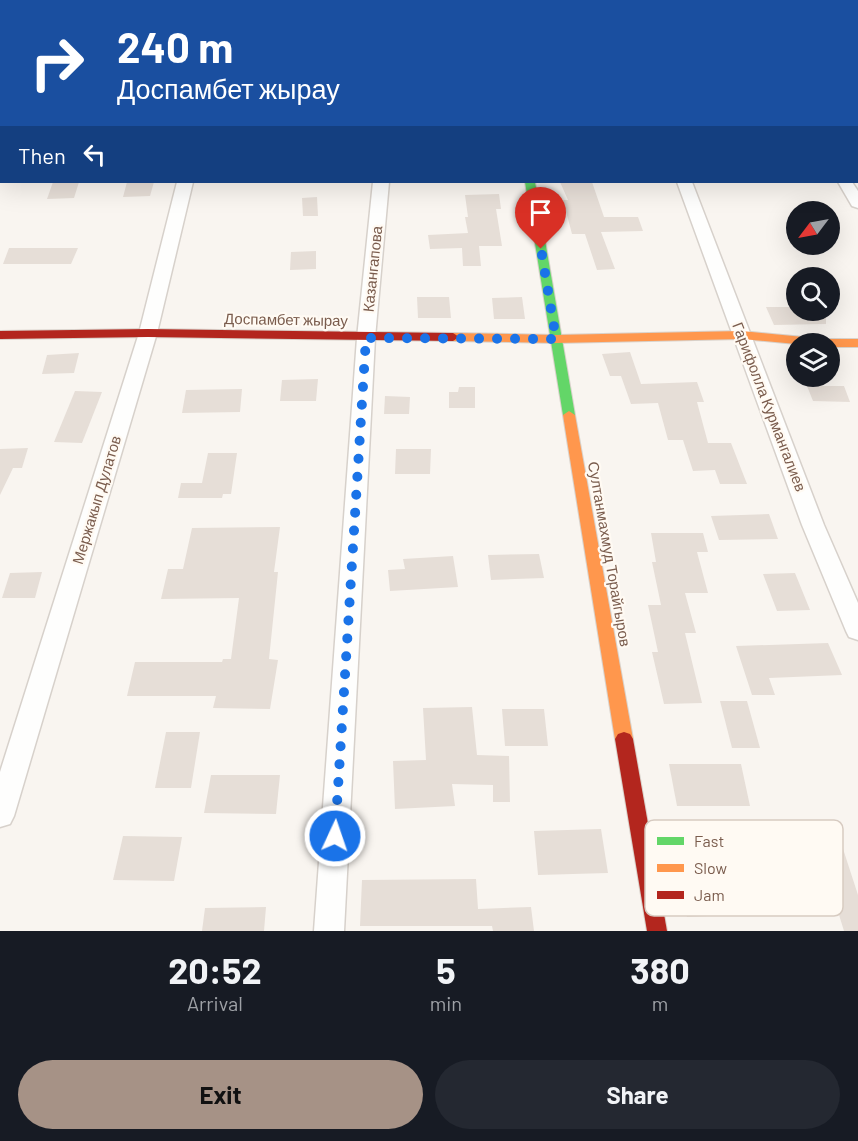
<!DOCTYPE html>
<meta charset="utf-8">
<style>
body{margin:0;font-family:Barlow,sans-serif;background:#242831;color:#f1f3f6;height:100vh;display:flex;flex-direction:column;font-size:22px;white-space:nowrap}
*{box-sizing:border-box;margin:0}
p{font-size:20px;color:#9ea1a6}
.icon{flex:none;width:33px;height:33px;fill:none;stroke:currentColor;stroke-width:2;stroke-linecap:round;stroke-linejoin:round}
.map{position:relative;height:931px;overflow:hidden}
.side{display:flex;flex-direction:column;background:#171b24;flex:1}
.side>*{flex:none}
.guide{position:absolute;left:0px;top:0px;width:858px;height:183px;box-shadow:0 6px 24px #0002;background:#1a4fa0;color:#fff;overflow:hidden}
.needle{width:39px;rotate:238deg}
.fabs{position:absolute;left:786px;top:201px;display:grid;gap:12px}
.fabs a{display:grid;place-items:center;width:54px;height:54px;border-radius:50%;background:#171b24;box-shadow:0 6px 24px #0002;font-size:30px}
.pin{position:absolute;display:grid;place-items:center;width:51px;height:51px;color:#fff;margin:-62px -26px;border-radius:50% 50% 50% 0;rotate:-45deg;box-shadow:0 0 6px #0007}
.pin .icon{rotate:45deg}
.me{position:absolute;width:66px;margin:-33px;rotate:3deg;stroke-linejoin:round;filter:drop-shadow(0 0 4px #0008)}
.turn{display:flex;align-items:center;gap:21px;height:126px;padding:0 18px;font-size:27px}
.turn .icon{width:78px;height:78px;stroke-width:2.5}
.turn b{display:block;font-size:42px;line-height:51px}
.then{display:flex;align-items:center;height:57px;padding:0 18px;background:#0003;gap:12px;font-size:22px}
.eta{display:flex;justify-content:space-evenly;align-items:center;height:102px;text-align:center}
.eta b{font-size:36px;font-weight:700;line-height:42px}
.button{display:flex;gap:12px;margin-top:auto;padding:12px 18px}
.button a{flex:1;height:69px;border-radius:36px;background:#a69286;color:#111;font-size:24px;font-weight:700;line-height:69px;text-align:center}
.button a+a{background:#242831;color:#f1f3f6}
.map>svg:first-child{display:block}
</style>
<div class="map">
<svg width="858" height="931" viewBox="0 0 858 931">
<rect width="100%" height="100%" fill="#f9f5f0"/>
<g fill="#e6ded7">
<path d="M 53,182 L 79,182 L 74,198 L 47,199 Z"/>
<path d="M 127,182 L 154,182 L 150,196 L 123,197 Z"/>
<path d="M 560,182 L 592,182 L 604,217 L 638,217 L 643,231 L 601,232 L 615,269 L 597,270 L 585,234 L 572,234 L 563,200 L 568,200 Z"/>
<path d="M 499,194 L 501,209 L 496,209 L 502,246 L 479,246 L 481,266 L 463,266 L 462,248 L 430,249 L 428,235 L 468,233 L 465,217 L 468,217 L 465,195 Z"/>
<path d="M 317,197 L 318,216 L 303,216 L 302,198 Z"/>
<path d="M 9,248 L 78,248 L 71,264 L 3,264 Z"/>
<path d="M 316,251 L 316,269 L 290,270 L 291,252 Z"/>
<path d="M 417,297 L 449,297 L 451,318 L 418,318 Z"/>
<path d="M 522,297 L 525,319 L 494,319 L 492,298 Z"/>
<path d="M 766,307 L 796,307 L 796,310 L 826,310 L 826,324 L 774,325 Z"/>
<path d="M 630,352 L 641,384 L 697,382 L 704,402 L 697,402 L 708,443 L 731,443 L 747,484 L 720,484 L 715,470 L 693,471 L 683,440 L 668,440 L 658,403 L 631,404 L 621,376 L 610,376 L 602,354 Z"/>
<path d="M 79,353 L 74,373 L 42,374 L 47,355 Z"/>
<path d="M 318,379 L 316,401 L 280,401 L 282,380 Z"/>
<path d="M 807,386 L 844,386 L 850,402 L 813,401 Z"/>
<path d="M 459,387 L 475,387 L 475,408 L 449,408 L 449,392 L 458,392 Z"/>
<path d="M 242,389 L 240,412 L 182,413 L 186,390 Z"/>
<path d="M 75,391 L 102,392 L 82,443 L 54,442 Z"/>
<path d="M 385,396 L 410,397 L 409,414 L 384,414 Z"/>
<path d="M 28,448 L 22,468 L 13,468 L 0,495 L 0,449 Z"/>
<path d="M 396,449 L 431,449 L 430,474 L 395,474 Z"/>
<path d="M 208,453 L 237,453 L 231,494 L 223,494 L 222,498 L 178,498 L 181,483 L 202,483 Z"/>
<path d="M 769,514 L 778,539 L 719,540 L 711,516 Z"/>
<path d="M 280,527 L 274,572 L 278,572 L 269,659 L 278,660 L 270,709 L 213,708 L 216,696 L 127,696 L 135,662 L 222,662 L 223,659 L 231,659 L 239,598 L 161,599 L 168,569 L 183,569 L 192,528 Z"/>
<path d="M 651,533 L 703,533 L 708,552 L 697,552 L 708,593 L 685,593 L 696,633 L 685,633 L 702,703 L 664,704 L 652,652 L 658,652 L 648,605 L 661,605 L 652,562 L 656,562 Z"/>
<path d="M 539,554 L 544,578 L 491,580 L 488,555 Z"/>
<path d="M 453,556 L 458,587 L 390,591 L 388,570 L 405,569 L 403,559 Z"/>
<path d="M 42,572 L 35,598 L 2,598 L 10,573 Z"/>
<path d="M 795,573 L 810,610 L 777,611 L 763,574 Z"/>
<path d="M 828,643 L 842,675 L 769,678 L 775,695 L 752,695 L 736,646 Z"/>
<path d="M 720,701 L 747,701 L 760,748 L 732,748 Z"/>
<path d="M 472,707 L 477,755 L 509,756 L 510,802 L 493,802 L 493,785 L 452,784 L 455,806 L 395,809 L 393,761 L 426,760 L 423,708 Z"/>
<path d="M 502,709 L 544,709 L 548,746 L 505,746 Z"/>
<path d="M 166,732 L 200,732 L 191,788 L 155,788 Z"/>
<path d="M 669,764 L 741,764 L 750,806 L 677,806 Z"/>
<path d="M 211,775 L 280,775 L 276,814 L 204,813 Z"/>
<path d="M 795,821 L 834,821 L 858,895 L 858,931 L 844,931 L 827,876 L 811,876 Z"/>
<path d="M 601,829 L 608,873 L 538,875 L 534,831 Z"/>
<path d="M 123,836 L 182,837 L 174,881 L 113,880 Z"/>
<path d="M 476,879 L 478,909 L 531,907 L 534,931 L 493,931 L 492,926 L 360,926 L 362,880 Z"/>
<path d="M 759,883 L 768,913 L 687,917 L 680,887 Z"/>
<path d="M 266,907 L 264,931 L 202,931 L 205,908 Z"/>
</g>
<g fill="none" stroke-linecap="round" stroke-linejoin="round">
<g stroke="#d7d1cb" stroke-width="3">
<g id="street">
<path d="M 77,0 L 89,0 L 76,2 Z"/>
<rect x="222" y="0" width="12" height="2"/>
<rect x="393" y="0" width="12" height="2"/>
<rect x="494" y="0" width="12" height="2"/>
<path d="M 607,0 L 619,0 L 620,2 L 608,2 Z"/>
<path d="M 733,0 L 745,0 L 746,2 L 734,2 Z"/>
<path d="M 852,0 L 858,0 L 858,7 L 856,2 L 851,2 Z"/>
<rect x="856" y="31" width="2" height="8"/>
<path d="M 0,143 L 2,143 L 0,154 Z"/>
<path d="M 177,182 L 193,182 L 157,333 L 14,816 L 10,824 L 0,827 L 0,772 L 139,333 Z"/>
<path d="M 373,182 L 389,182 L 375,338 L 344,931 L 314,931 L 357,338 Z"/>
<path d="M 677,182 L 692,182 L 824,525 L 858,603 L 858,640 L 849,637 L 846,631 L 802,525 Z"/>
<path d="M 838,182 L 852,182 L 858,191 L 858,208 L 852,206 Z"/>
</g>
</g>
<g stroke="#d9d2cb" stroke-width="2">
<path id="fast" d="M 525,182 L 535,182 L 575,415 L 569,419 L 563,415 Z"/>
</g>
<g stroke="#d9d2cb" stroke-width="2">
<g id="slow">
<path d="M 742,331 L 824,339 L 858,339 L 858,347 L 830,347 L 830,344 L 796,344 L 742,339 L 556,343 L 453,341 L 447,337 L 453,333 L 556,335 Z"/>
<path d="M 569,411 L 575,415 L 633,739 L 630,744 L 624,746 L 618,744 L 615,739 L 563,415 Z"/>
</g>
</g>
<g stroke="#d9d2cb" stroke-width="2">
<g id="jam">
<path d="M 148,329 L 453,333 L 459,337 L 453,341 L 148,337 L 0,339 L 0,331 Z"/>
<path d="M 624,732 L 630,734 L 633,739 L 667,931 L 647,931 L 615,739 L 618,734 Z"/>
</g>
</g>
<use href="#street" fill="#fefefd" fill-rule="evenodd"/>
<use href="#fast" fill="#63d668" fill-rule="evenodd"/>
<use href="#slow" fill="#ff974d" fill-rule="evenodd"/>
<use href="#jam" fill="#b3261e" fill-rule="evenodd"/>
</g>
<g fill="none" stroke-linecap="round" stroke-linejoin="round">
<path stroke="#1a73e8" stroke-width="10" stroke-dasharray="0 18" d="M 335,836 L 366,338 L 556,339 L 541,249"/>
</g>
<g text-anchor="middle" stroke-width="4.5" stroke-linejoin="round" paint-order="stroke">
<g font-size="15" fill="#7a5c4d" stroke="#fffaf3">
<text transform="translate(373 269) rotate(-84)" y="5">Казангапова</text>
<text transform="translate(286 320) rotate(1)" y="5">Доспамбет жырау</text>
<text transform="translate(769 407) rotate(69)" y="5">Гарифолла Курмангалиев</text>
<text transform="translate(97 500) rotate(-73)" y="5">Мержакып Дулатов</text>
<text transform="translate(609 554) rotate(80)" y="5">Султанмахмуд Торайгыров</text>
</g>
</g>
<rect x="645" y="820" width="198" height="96" rx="9" fill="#fffaf3" stroke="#d7cbc1" stroke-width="1.5"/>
<rect x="657" y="837" width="27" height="8" fill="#63d668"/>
<rect x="657" y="864" width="27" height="8" fill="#ff974d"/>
<rect x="657" y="891" width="27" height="8" fill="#b3261e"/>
<g font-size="16" fill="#7a5c4d">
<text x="694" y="847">Fast</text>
<text x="694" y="874">Slow</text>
<text x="694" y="901">Jam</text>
</g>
</svg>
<div class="fabs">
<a><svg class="needle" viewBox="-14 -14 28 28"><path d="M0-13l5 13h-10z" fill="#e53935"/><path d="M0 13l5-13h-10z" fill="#9ea1a6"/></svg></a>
<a><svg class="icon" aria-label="search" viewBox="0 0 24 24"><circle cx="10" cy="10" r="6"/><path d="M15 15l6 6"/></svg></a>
<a><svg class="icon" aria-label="layers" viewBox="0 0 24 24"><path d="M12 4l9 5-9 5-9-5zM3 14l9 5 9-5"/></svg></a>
</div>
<div class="pin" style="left:541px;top:249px;background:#d93025"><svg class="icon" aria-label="arrive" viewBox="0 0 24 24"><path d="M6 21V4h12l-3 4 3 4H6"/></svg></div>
<svg class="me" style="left:335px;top:836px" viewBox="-20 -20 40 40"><circle r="17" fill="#1a73e8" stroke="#fff" stroke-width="3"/><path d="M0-11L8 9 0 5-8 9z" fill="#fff"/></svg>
<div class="guide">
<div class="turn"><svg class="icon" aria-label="right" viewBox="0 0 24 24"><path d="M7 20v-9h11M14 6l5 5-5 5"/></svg><div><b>240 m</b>Доспамбет жырау</div></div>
<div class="then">Then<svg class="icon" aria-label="left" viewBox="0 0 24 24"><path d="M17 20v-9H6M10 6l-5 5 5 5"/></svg></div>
</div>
</div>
<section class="side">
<div class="eta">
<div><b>20:52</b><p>Arrival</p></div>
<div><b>5</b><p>min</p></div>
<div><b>380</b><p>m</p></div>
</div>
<div class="button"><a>Exit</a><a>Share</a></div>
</section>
